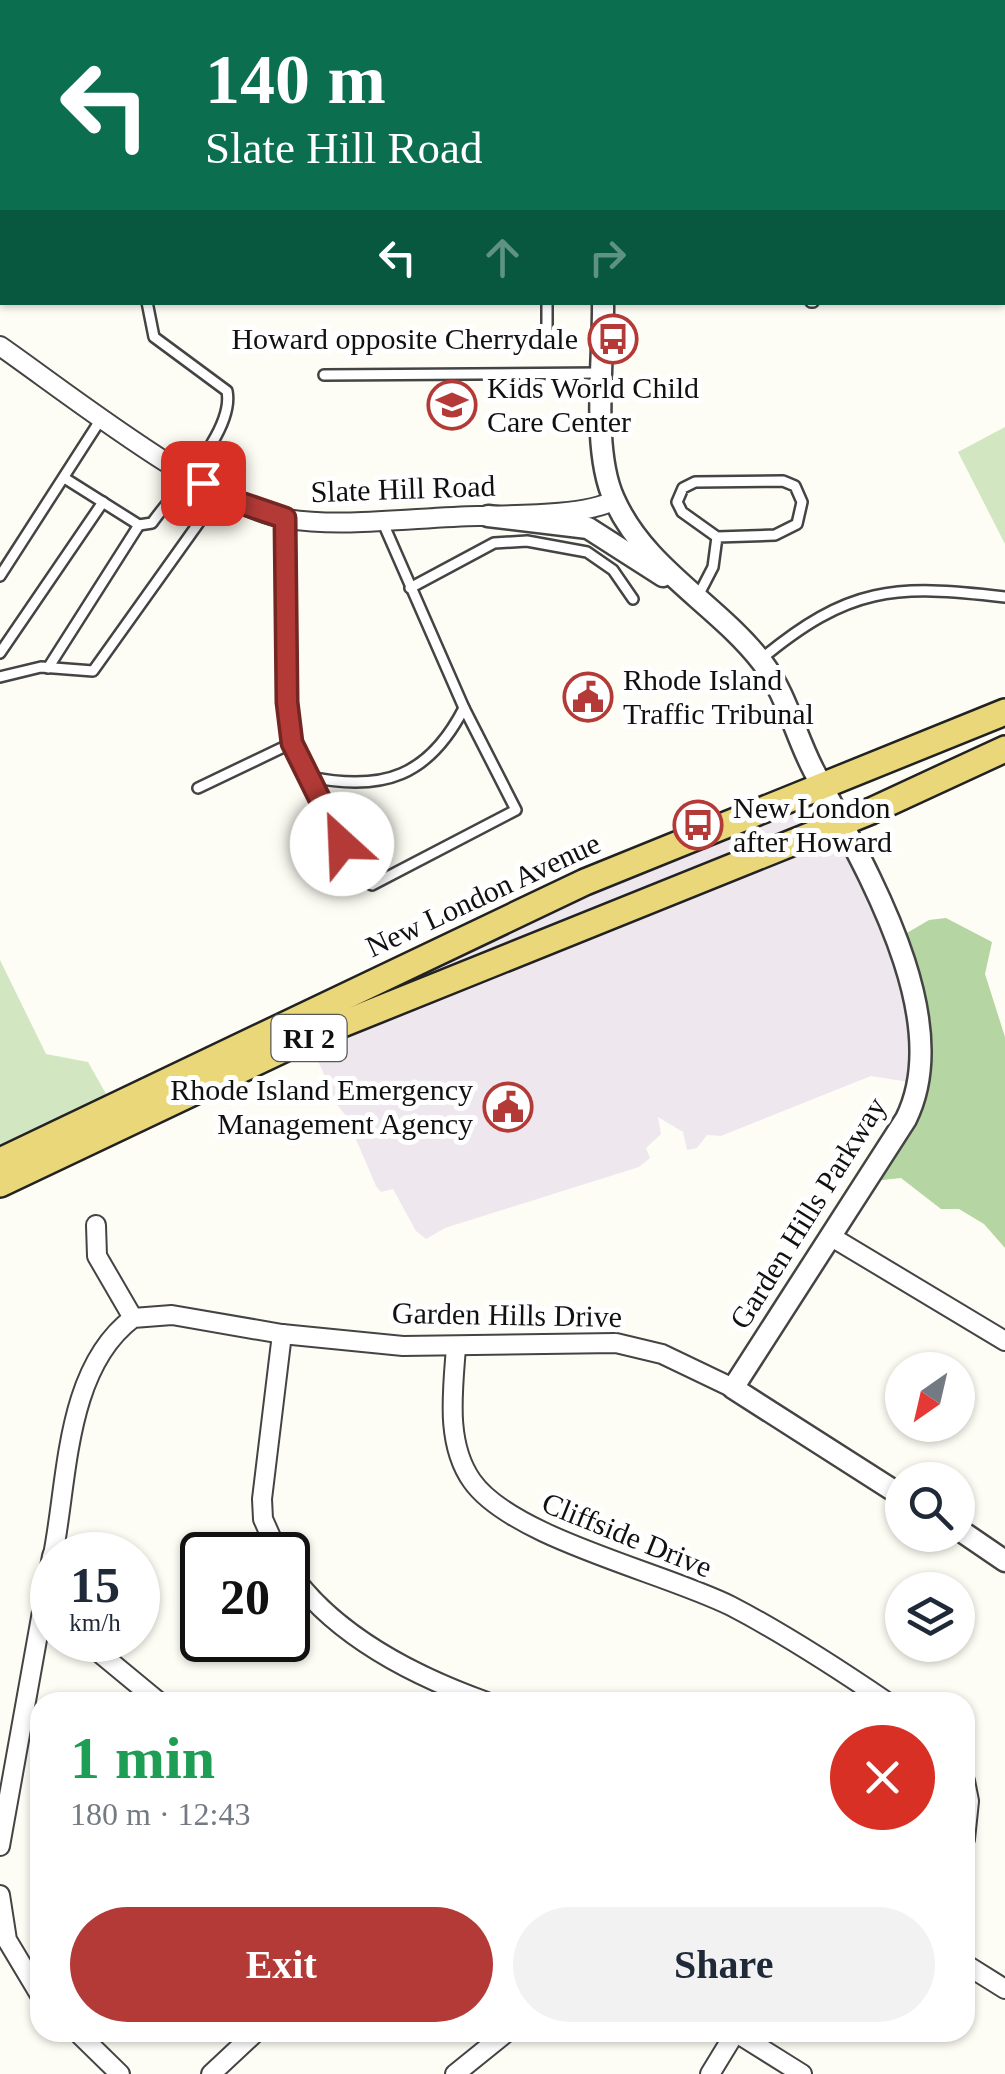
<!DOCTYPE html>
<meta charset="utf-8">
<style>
body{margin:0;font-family:"Times New Roman",serif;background:#f2f2f3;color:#1f2937;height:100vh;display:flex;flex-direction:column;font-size:38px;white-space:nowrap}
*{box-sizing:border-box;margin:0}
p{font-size:32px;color:#747a83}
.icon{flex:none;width:55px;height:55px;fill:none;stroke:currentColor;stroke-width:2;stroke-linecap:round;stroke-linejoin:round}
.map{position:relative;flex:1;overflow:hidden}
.drawer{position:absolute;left:30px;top:1692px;width:945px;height:350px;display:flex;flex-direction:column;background:#fff;border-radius:30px;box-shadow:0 2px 8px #0004}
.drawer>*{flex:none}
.hud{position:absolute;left:0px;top:0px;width:1005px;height:305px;box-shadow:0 2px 8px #0004;background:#0b6e4f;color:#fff;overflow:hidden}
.needle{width:65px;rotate:214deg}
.controls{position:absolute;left:885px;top:1352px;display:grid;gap:20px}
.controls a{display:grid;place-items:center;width:90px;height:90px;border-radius:50%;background:#fff;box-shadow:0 2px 8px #0004;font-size:50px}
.speed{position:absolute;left:30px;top:1532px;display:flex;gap:20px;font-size:50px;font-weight:700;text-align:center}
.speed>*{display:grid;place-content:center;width:130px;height:130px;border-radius:50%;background:#fff;box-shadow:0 2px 8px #0004;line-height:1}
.speed small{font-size:25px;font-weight:400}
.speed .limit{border:5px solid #111;border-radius:15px;background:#fff;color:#111}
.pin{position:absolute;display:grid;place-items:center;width:85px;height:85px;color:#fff;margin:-42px;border-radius:20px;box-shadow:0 5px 15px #0006}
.me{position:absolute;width:110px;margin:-55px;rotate:335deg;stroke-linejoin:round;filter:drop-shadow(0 0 8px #0008)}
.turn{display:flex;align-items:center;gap:35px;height:210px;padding:0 40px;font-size:45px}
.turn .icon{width:130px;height:130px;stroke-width:2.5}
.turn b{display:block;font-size:70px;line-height:85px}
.lanes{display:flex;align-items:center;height:95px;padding:0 40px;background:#0003;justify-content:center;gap:50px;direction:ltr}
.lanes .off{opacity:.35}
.round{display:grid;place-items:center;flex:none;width:105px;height:105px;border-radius:52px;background:#f2f2f3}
.headline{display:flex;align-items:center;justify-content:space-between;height:170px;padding:0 40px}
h1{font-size:60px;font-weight:700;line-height:75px;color:#1e9e55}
.cta{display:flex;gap:20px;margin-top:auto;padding:20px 40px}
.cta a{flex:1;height:115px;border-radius:60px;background:#b33a36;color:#fff;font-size:40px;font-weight:700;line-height:115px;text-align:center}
.cta a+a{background:#f2f2f3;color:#1f2937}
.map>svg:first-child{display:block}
</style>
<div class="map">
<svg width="1005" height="2074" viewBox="0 0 1005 2074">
<rect width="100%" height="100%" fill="#fefdf5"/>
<path fill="#eee7ee" d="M 833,778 L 919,1001 L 915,1083 L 871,1076 L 721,1136 L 707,1135 L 697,1148 L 687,1150 L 683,1132 L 658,1117 L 661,1134 L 646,1148 L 650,1158 L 639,1167 L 445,1228 L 426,1239 L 416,1231 L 393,1189 L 381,1192 L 376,1186 L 346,1116 L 328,1093 L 324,1074 L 296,1016 Z"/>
<g fill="#d1e6c1">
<path d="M 1005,427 L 1005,544 L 958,452 Z"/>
<path d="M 0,960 L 46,1054 L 88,1062 L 110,1101 L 0,1156 Z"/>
</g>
<path fill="#b5d5a2" d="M 946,918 L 992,942 L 985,974 L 1005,1037 L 1005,1248 L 984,1224 L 959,1209 L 941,1209 L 901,1178 L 864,1182 L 910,1105 L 920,1051 L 895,940 L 929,920 Z"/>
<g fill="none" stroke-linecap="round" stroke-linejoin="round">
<g stroke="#444" stroke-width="14">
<g id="service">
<path d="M 77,0 L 79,2"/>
<path d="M 1004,0 L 1005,74"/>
<path d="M 547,302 L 547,330"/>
<path d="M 811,302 L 813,302"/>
<path d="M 324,375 L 601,373"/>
<path d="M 66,479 L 139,525 L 152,523 C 175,490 235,431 227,391 L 154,337 L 147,302"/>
<path d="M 285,518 L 287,703 L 292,743 L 357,878 L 372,885 L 516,810 L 464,708 L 383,523"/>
<path d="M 0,576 L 101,419"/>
<path d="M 410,588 L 494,543 L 527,541 L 587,552 L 613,570 L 633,599"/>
<path d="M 698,596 L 713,567 L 717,537 L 682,512 L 677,502 L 683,488 L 695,482 L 783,481 L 795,486 L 802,502 L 797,524 L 775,535 L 717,537"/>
<path d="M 0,653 L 103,502"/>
<path d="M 760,660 C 849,586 894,584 1005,597"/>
<path d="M 48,668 L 139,525"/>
<path d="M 0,677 L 41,667 L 93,671 L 220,493"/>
<path d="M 310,777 C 384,792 429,776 464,708"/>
<path d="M 198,788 L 292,743"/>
</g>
</g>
<g stroke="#444" stroke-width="22">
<g id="minor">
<path d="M 846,0 L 846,2"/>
<path d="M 931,0 L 931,2"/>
<path d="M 0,346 C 69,394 210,506 287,519 C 345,528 419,517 478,516 C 511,515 588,516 614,500"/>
<path d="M 96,1225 L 97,1256 L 133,1318"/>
<path d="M 830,1236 L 1005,1341"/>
<path d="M 456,1347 C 453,1390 445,1443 472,1481 C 512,1538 663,1572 731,1606 C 785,1634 837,1668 887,1702"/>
<path d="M 53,1555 C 68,1479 65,1369 133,1318 L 172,1315 L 282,1334 L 403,1346 L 616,1343 L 662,1354 L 733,1388"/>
<path d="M 279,1555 L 263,1519 L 262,1499 L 282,1334"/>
<path d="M 288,1569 C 332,1634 414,1676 487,1702"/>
<path d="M 84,1640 L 159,1702"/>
<path d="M 965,1781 L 969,1801 L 965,1839"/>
<path d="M 0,1846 L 52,1556"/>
<path d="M 0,1895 L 7,1940 L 40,1995"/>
<path d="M 965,1964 L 1005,1989"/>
<path d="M 77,2032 L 120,2074"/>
<path d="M 735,2032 L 802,2074"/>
<path d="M 211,2074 L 256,2032"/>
<path d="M 455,2074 L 507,2032"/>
<path d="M 710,2074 L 735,2033"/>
</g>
</g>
<g stroke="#444" stroke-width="25">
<g id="tertiary">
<path d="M 602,0 L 602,2"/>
<path d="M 603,302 C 604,358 591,449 614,499 C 645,569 716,603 762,662 C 787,695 795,735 814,771 C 862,863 957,1016 906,1119 L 733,1388 L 902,1496"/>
<path d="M 488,516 L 588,528 L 663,576"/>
<path d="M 958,1529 L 1005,1561"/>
</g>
</g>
<g stroke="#222" stroke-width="30">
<g id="primary">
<path d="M 0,1161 L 585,882 L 1005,712"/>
<path d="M 0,1184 L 305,1039 L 871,811 L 1005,749"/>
</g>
</g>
<use href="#service" stroke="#fff" stroke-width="9"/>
<use href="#minor" stroke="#fff" stroke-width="18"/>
<use href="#tertiary" stroke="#fff" stroke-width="20"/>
<use href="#primary" stroke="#ead779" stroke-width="25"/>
</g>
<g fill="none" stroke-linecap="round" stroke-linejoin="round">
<g stroke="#742623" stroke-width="25">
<path id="route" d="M 203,483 L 238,502 L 285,518 L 287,702 L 292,743 L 342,844"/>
</g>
<use href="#route" stroke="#b33a36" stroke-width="18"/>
</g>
<defs>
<g id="bus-ring" transform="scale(2.5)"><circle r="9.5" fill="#fff" stroke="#b33a36" stroke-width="1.5"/><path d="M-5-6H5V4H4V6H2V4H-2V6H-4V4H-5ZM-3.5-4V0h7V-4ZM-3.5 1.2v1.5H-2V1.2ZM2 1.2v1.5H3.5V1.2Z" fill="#b33a36"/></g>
<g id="school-ring" transform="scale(2.5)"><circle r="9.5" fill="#fff" stroke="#b33a36" stroke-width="1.5"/><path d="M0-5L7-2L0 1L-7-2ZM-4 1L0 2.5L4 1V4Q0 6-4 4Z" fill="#b33a36"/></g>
<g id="civic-ring" transform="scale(2.5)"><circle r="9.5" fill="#fff" stroke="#b33a36" stroke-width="1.5"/><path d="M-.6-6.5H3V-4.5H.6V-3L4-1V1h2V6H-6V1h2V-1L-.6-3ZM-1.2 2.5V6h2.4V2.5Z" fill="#b33a36"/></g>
</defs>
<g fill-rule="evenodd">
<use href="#bus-ring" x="613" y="339"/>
<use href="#school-ring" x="452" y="405"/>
<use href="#civic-ring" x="588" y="697"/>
<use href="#bus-ring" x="698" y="825"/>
<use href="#civic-ring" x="508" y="1107"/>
</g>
<g text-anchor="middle" stroke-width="10" stroke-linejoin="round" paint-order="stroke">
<rect fill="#fff" stroke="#585858" stroke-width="2.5" x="271.5" y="1015" width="75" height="46" rx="8"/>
<g font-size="28" font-weight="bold" fill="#111">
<text x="309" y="1048">RI 2</text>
</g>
<g font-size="30" fill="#111" stroke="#fff" text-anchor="start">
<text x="578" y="349" text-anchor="end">Howard opposite Cherrydale</text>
<text x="487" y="398">Kids World Child<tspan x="487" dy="34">Care Center</tspan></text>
<text x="623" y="690">Rhode Island<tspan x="623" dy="34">Traffic Tribunal</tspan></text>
<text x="733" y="818">New London<tspan x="733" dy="34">after Howard</tspan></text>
<text x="473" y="1100" text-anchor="end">Rhode Island Emergency<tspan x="473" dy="34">Management Agency</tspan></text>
</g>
<g font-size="30" fill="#111" stroke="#fff">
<text transform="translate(403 489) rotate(-2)" y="10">Slate Hill Road</text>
<text transform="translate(483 895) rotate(-25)" y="10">New London Avenue</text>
<text transform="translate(808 1213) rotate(-58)" y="10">Garden Hills Parkway</text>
<text transform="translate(507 1315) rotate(1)" y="10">Garden Hills Drive</text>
<text transform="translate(627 1535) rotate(22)" y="10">Cliffside Drive</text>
</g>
</g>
</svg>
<div class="controls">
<a><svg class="needle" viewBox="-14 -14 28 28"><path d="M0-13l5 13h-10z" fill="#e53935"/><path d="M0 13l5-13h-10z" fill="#747a83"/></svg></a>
<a><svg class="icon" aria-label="search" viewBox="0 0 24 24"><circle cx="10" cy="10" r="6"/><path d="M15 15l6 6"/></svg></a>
<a><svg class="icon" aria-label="layers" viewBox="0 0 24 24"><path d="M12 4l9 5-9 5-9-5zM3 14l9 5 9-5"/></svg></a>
</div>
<div class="speed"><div>15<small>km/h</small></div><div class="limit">20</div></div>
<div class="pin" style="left:203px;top:483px;background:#d93025"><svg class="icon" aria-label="arrive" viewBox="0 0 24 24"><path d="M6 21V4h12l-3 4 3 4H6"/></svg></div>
<svg class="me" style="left:342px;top:844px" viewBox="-20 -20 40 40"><circle r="19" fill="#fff"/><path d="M0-13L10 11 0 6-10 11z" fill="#b33a36"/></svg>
<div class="hud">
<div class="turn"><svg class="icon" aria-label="left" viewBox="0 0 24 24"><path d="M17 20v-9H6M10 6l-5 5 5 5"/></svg><div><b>140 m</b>Slate Hill Road</div></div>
<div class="lanes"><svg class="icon" aria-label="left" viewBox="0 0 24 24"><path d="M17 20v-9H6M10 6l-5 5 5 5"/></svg><svg class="icon off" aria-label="ahead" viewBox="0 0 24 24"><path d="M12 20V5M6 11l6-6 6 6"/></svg><svg class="icon off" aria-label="right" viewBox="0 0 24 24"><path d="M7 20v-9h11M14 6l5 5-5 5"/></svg></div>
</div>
<section class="drawer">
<div class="headline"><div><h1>1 min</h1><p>180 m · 12:43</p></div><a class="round" style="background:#d93025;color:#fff"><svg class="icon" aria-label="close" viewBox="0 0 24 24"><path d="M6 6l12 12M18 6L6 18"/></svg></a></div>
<div class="cta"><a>Exit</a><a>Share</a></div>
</section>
</div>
